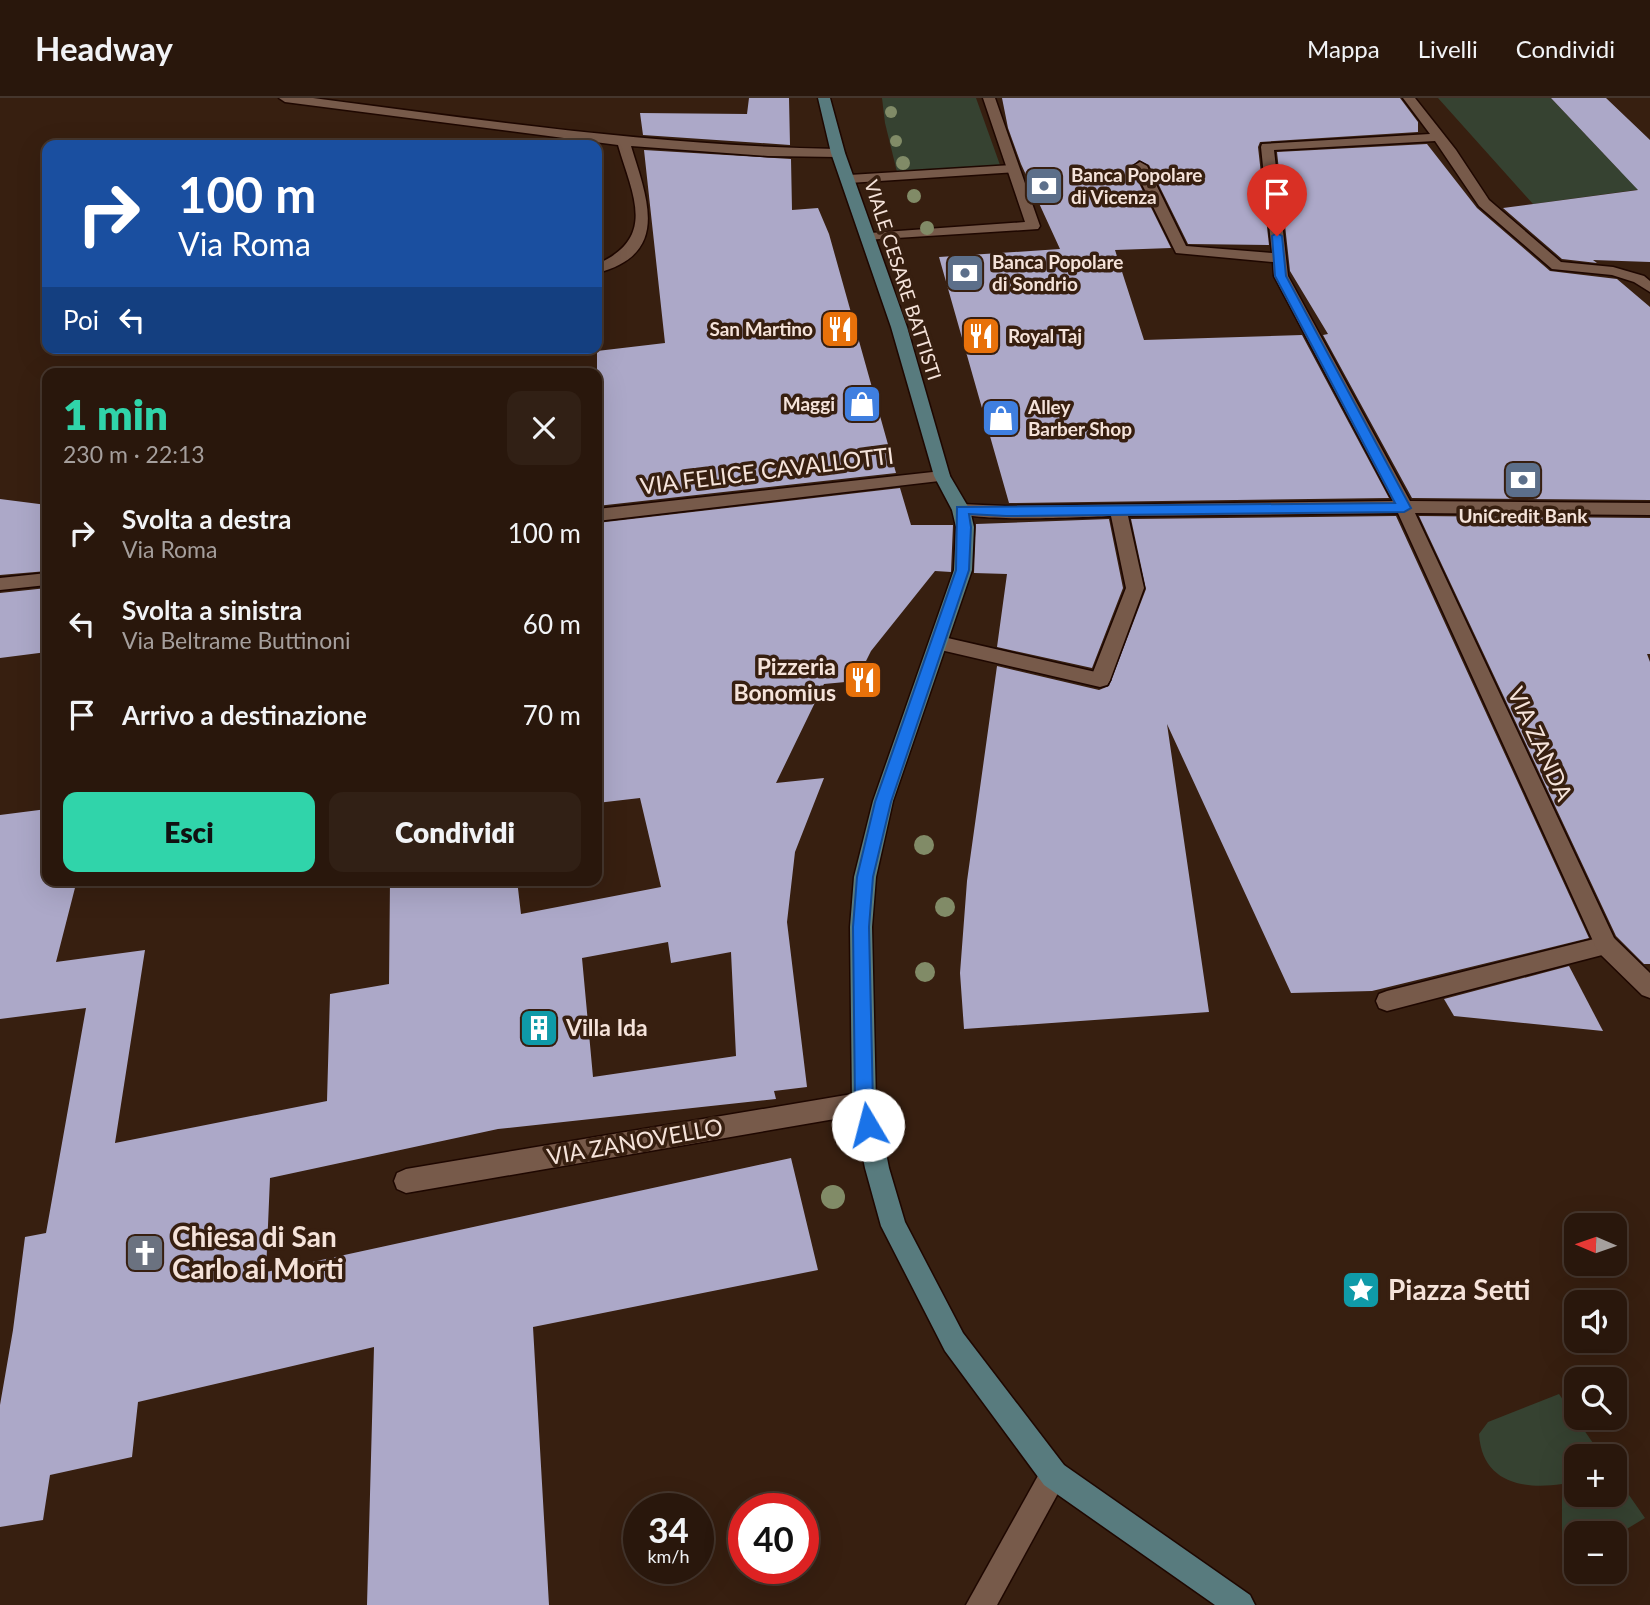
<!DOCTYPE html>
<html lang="it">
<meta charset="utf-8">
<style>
body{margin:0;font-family:Lato,sans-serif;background:#312015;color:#f1f3f6;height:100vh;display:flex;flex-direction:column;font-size:26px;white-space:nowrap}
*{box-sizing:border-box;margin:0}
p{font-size:23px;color:#a59f9d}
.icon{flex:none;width:38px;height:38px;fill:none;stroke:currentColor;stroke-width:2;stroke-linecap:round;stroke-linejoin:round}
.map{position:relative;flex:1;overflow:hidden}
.sheet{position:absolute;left:42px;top:270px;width:560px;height:518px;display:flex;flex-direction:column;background:#29170c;border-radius:14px;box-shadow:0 7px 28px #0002,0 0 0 2px #45362d}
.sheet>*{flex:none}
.hud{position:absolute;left:42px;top:42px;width:560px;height:214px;border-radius:14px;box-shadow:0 7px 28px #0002,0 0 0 2px #45362d;background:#1a4fa0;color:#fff;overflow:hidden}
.needle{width:46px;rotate:272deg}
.controls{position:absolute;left:1564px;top:1115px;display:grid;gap:14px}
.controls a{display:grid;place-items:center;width:63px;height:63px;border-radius:14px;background:#29170c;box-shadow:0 7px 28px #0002,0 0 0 2px #45362d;font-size:35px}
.speed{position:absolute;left:623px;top:1395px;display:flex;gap:14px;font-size:35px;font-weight:700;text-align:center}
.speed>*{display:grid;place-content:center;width:91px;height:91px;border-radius:50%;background:#29170c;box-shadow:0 7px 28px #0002,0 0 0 2px #45362d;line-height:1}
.speed small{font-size:18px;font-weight:400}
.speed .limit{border:10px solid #d22;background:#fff;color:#111}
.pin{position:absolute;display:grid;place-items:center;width:60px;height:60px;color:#fff;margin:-72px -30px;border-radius:50% 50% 50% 0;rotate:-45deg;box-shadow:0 0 7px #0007}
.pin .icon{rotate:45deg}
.me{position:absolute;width:77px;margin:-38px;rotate:352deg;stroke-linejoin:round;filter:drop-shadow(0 0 5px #0008)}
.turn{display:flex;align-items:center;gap:24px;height:147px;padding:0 21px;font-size:32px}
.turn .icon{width:91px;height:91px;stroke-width:2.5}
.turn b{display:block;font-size:49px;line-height:60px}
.then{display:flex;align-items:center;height:66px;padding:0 21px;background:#0003;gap:14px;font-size:26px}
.round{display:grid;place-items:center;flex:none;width:74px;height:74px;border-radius:14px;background:#312015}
.headline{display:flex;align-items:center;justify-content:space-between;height:119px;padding:0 21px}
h1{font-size:42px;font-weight:800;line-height:52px;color:#30d4aa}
.cta{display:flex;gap:14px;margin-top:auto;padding:14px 21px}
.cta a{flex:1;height:80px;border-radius:14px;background:#30d4aa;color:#111;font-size:28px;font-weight:800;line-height:80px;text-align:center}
.cta a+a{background:#312015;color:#f1f3f6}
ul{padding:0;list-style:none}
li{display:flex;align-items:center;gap:21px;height:91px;padding:0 21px}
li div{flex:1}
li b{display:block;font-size:26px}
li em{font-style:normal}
header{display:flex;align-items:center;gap:42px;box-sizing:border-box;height:98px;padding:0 35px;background:#29170c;border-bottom:2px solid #45362d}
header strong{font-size:33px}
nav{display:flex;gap:38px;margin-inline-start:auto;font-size:24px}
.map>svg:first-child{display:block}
</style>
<header>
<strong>Headway</strong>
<nav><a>Mappa</a><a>Livelli</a><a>Condividi</a></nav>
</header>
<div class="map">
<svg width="1650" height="1507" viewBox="0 0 1650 1507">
<rect width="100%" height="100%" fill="#371f10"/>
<g fill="#364231">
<path d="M 882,0 L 976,0 L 1000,67 L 897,74 L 885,25 Z"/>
<path d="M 1438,0 L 1551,0 L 1620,73 L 1636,72 L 1650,90 L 1533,106 Z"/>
<path d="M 1559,1296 L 1602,1358 L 1577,1358 L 1577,1396 L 1615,1396 L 1615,1377 L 1645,1420 L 1615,1438 L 1615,1435 L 1577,1435 L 1577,1460 L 1562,1468 L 1562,1386 C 1522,1392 1482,1384 1479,1336 L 1488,1324 Z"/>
</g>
<g fill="#aca8c8" fill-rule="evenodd">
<path d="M 749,0 L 789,0 L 790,47 L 643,37 L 640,15 L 747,16 Z"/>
<path d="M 1002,0 L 1400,0 L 1418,24 L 1418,34 L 1260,44 L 1258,49 L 1269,147 L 1188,146 L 1149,67 L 1139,62 L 1131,69 L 1171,150 L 1115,152 L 1144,242 L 1302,237 L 1389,400 L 1009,405 L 939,159 L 1060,151 L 1021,66 L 1008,30 Z"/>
<path d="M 1551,0 L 1606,0 L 1650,42 L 1650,164 L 1593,162 L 1597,165 L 1562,161 L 1503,110 L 1638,92 Z"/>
<path d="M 1427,46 L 1477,110 L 1550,173 L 1617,181 L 1650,209 L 1650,402 L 1412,400 L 1323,237 L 1328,236 L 1290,173 L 1277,54 Z"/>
<path d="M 644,52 L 791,61 L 792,112 L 818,110 L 829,136 L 896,375 L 597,408 L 597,253 L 665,245 Z"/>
<path d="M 900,390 L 911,427 L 953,427 L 951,474 L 935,473 L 871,553 L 856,583 L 824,586 L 776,685 L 824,680 L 795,754 L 787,824 L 807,989 L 774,993 L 776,1001 L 498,1031 L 270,1080 L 266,1174 L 791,1060 L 818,1172 L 533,1229 L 549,1507 L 367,1507 L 374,1249 L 138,1304 L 132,1359 L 50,1377 L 43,1422 L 0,1429 L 0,1307 L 13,1232 L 25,1139 L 46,1135 L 86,910 L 0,921 L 0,717 L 47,711 L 47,782 L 77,782 L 56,864 L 145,852 L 115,1045 L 327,1003 L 330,896 L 389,886 L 390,782 L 517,782 L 521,816 L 661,789 L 640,700 L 597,705 L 597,425 ZM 668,844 L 671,865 L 731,854 L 736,958 L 593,979 L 582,860 Z"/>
<path d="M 0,401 L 47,407 L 47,473 L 0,477 Z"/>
<path d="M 1396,418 L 1589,840 L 1372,893 L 1291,895 L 1167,626 L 1209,914 L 964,931 L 960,875 L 967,783 L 997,568 L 1099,592 L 1109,588 L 1146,491 L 1131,421 Z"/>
<path d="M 1419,418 L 1650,420 L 1650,556 L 1647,556 L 1650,564 L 1650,866 L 1644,866 L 1616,838 Z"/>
<path d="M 1109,421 L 1123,490 L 1092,570 L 997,549 L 1007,476 L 974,475 L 976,426 Z"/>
<path d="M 47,490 L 47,554 L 0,560 L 0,495 Z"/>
<path d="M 1569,868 L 1603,933 L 1454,918 L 1444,901 Z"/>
</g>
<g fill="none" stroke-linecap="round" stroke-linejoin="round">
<g stroke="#1e0700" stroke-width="3">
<g id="lane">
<path d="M 1012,67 L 1019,71 L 1017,74 L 849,85 L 842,81 L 849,77 Z"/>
<path d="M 939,538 L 1100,575 L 1107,577 L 1110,582 L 1107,587 L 1100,589 L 932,550 L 930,545 L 932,540 Z"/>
<path d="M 1606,838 L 1614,840 L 1617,847 L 1614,854 L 1606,856 L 1387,913 L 1379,910 L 1376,903 L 1379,896 L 1387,893 Z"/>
</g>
</g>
<g stroke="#1e0700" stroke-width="3">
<g id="street">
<path d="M 279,0 L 313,0 C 488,23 661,48 838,51 L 845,55 L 838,59 L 768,58 L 631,48 C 647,101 671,156 597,175 L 597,166 C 658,140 632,96 618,47 L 285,4 Z"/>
<path d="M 983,0 L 995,0 L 1040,128 L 1038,131 L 865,142 L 863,139 L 870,135 L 1025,124 Z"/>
<path d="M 1403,0 L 1415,0 L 1456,52 L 1489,102 L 1561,164 L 1613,169 L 1644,178 L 1650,183 L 1650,194 L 1634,184 L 1612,177 L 1552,171 L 1479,108 L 1435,43 L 1274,52 L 1288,178 L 1410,403 L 1650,405 L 1650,417 L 1415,415 L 1614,840 L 1650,875 L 1650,900 L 1642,897 L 1598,854 L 1398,415 L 1128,418 L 1144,490 L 1110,582 L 1107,587 L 1093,587 L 1090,582 L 1126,490 L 1111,418 C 1087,419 962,425 952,412 L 961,406 L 1005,408 L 1393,403 L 1274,178 L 1273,164 L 1176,155 L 1133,68 L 1140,64 L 1147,68 L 1186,148 L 1272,155 L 1261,49 L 1262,46 L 1430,36 Z"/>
<path d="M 942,373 L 948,374 L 950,378 L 948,382 L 597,423 L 597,411 Z"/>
<path d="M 47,475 L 47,487 L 0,492 L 0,480 Z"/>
<path d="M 864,994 L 872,997 L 876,1005 L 872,1013 L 864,1016 L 406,1095 L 397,1091 L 394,1083 L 397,1075 L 406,1071 Z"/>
<path d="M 1054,1363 L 1064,1367 L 1068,1377 L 997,1507 L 966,1507 L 1044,1367 Z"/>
</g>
</g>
<g stroke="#1e0700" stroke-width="3">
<path id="secondary" d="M 818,0 L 830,0 L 845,55 L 907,229 L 950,378 L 970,412 L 974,429 L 972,472 L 893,703 L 876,779 L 872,829 L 876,1005 L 889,1070 L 905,1124 L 963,1235 L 1064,1367 L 1250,1497 L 1255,1507 L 1215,1507 L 1044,1387 L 945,1253 L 881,1128 L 865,1070 L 852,1005 L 850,829 L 854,779 L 873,703 L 954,472 L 956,429 L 952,412 L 934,378 L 891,229 L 831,55 Z"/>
</g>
<use href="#lane" fill="#775a4a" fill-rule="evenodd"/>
<use href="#street" fill="#775a4a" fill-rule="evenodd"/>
<use href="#secondary" fill="#587b7e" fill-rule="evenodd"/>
</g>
<g fill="#818b67">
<circle cx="891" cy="14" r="6"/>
<circle cx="896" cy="43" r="6"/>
<circle cx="903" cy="65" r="7"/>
<circle cx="914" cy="98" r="7"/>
<circle cx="927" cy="130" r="7"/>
<circle cx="924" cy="747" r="10"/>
<circle cx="945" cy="809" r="10"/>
<circle cx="925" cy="874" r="10"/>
<circle cx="833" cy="1099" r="12"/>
</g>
<path fill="#1a73e8" stroke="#114b97" stroke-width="2" d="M 1277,135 L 1282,138 L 1286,178 L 1411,410 L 1404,414 L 1006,418 L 969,416 L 971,429 L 969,472 L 891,704 L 873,779 L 869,829 L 873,1005 L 877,1027 L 874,1033 L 868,1035 L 862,1033 L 855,1005 L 853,829 L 857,779 L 875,704 L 956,472 L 957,409 L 1395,405 L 1275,178 L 1272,138 Z"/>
<defs>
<g id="bank-square" transform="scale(2.0125)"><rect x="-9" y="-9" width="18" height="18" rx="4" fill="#5c6f8a" stroke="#371f10"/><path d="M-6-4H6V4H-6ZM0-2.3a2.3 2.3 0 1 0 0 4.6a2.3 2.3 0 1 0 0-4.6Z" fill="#fff"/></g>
<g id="restaurant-square" transform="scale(2.0125)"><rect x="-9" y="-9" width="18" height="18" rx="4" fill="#e8710a" stroke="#371f10"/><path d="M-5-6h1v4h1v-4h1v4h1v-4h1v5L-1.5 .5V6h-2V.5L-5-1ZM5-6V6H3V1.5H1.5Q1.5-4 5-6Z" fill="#fff"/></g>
<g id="shop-square" transform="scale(2.0125)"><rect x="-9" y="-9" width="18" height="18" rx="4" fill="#3f7fe0" stroke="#371f10"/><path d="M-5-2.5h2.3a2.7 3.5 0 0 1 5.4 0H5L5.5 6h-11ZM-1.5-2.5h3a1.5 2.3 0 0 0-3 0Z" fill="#fff"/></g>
<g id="building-square" transform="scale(2.0125)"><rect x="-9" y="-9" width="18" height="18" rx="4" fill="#0f9aa8" stroke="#371f10"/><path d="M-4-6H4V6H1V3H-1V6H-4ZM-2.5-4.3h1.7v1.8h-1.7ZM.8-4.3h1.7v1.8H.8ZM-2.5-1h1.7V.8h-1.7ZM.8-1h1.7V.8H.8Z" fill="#fff"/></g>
<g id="church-square" transform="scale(2.0125)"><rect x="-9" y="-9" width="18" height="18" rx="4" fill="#6b7280" stroke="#371f10"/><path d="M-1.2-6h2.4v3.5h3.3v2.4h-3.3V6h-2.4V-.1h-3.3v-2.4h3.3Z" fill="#fff"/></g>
<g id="sight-square" transform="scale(2.0125)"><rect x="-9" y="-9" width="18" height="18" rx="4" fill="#0f9aa8" stroke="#371f10"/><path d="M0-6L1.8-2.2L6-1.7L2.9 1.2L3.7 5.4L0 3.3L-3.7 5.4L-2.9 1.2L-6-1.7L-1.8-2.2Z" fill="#fff"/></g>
</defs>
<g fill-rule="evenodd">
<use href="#bank-square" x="1044" y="88"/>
<use href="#bank-square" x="965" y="175"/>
<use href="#restaurant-square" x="840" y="231"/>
<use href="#restaurant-square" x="981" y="238"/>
<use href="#shop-square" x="862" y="306"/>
<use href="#shop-square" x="1001" y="320"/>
<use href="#bank-square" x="1523" y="382"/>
<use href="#restaurant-square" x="863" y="582"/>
<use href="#building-square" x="539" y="930"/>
<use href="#church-square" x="145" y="1155"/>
<use href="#sight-square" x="1361" y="1192"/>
</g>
<g text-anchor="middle" stroke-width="7" stroke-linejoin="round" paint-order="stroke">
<g font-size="19" font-weight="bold" fill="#f5e3da" stroke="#371f10" text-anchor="start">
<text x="1071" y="84">Banca Popolare<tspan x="1071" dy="22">di Vicenza</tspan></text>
<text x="992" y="171">Banca Popolare<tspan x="992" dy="22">di Sondrio</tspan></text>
<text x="813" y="238" text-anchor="end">San Martino</text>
<text x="1008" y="245">Royal Taj</text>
<text x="835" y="313" text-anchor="end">Maggi</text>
<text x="1028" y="316">Alley<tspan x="1028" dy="22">Barber Shop</tspan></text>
<text x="1523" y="425" text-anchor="middle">UniCredit Bank</text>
</g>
<g font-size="19" fill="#f5e3da" stroke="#371f10">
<text transform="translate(903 182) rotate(72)" y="7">VIALE CESARE BATTISTI</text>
</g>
<g font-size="23" fill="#f5e3da" stroke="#371f10">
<text transform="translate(767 373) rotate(-7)" y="8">VIA FELICE CAVALLOTTI</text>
<text transform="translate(1540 646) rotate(65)" y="8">VIA ZANDA</text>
<text transform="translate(635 1044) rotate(-10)" y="8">VIA ZANOVELLO</text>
</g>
<g font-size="23" font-weight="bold" fill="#f5e3da" stroke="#371f10" text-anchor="end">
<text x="836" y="577">Pizzeria<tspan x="836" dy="26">Bonomius</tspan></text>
<text x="566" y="938" text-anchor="start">Villa Ida</text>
</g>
<g font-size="28" font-weight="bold" fill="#f5e3da" stroke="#371f10" text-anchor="start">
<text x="172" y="1149">Chiesa di San<tspan x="172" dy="32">Carlo ai Morti</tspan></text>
<text x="1388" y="1202">Piazza Setti</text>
</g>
</g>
</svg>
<div class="controls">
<a><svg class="needle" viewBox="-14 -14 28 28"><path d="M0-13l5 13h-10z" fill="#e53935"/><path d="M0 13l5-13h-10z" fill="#a59f9d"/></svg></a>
<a><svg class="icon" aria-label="sound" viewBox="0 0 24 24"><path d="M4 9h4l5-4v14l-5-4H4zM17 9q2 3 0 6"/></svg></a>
<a><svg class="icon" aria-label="search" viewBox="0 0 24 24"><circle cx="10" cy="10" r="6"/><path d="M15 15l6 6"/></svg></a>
<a>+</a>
<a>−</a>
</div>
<div class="speed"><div>34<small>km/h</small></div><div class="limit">40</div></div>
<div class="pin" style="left:1277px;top:138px;background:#d93025"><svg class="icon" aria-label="arrive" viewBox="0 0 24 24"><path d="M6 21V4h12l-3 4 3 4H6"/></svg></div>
<svg class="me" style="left:868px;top:1027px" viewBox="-20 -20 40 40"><circle r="19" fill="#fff"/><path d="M0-13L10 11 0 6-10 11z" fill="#1a73e8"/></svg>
<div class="hud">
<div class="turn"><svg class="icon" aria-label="right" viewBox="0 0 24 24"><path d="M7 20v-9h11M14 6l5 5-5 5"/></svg><div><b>100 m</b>Via Roma</div></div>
<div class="then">Poi<svg class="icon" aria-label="left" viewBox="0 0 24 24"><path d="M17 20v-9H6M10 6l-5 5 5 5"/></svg></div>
</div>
<section class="sheet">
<div class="headline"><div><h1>1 min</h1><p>230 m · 22:13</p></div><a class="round"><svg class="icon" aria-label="close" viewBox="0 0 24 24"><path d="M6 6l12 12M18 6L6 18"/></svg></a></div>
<ul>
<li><svg class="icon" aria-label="right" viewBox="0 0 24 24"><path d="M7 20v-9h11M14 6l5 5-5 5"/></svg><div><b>Svolta a destra</b><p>Via Roma</p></div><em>100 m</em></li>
<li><svg class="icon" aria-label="left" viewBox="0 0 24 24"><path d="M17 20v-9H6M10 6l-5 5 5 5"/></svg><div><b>Svolta a sinistra</b><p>Via Beltrame Buttinoni</p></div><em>60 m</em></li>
<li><svg class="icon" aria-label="arrive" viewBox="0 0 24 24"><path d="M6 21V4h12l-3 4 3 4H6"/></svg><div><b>Arrivo a destinazione</b></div><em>70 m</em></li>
</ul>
<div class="cta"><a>Esci</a><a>Condividi</a></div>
</section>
</div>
